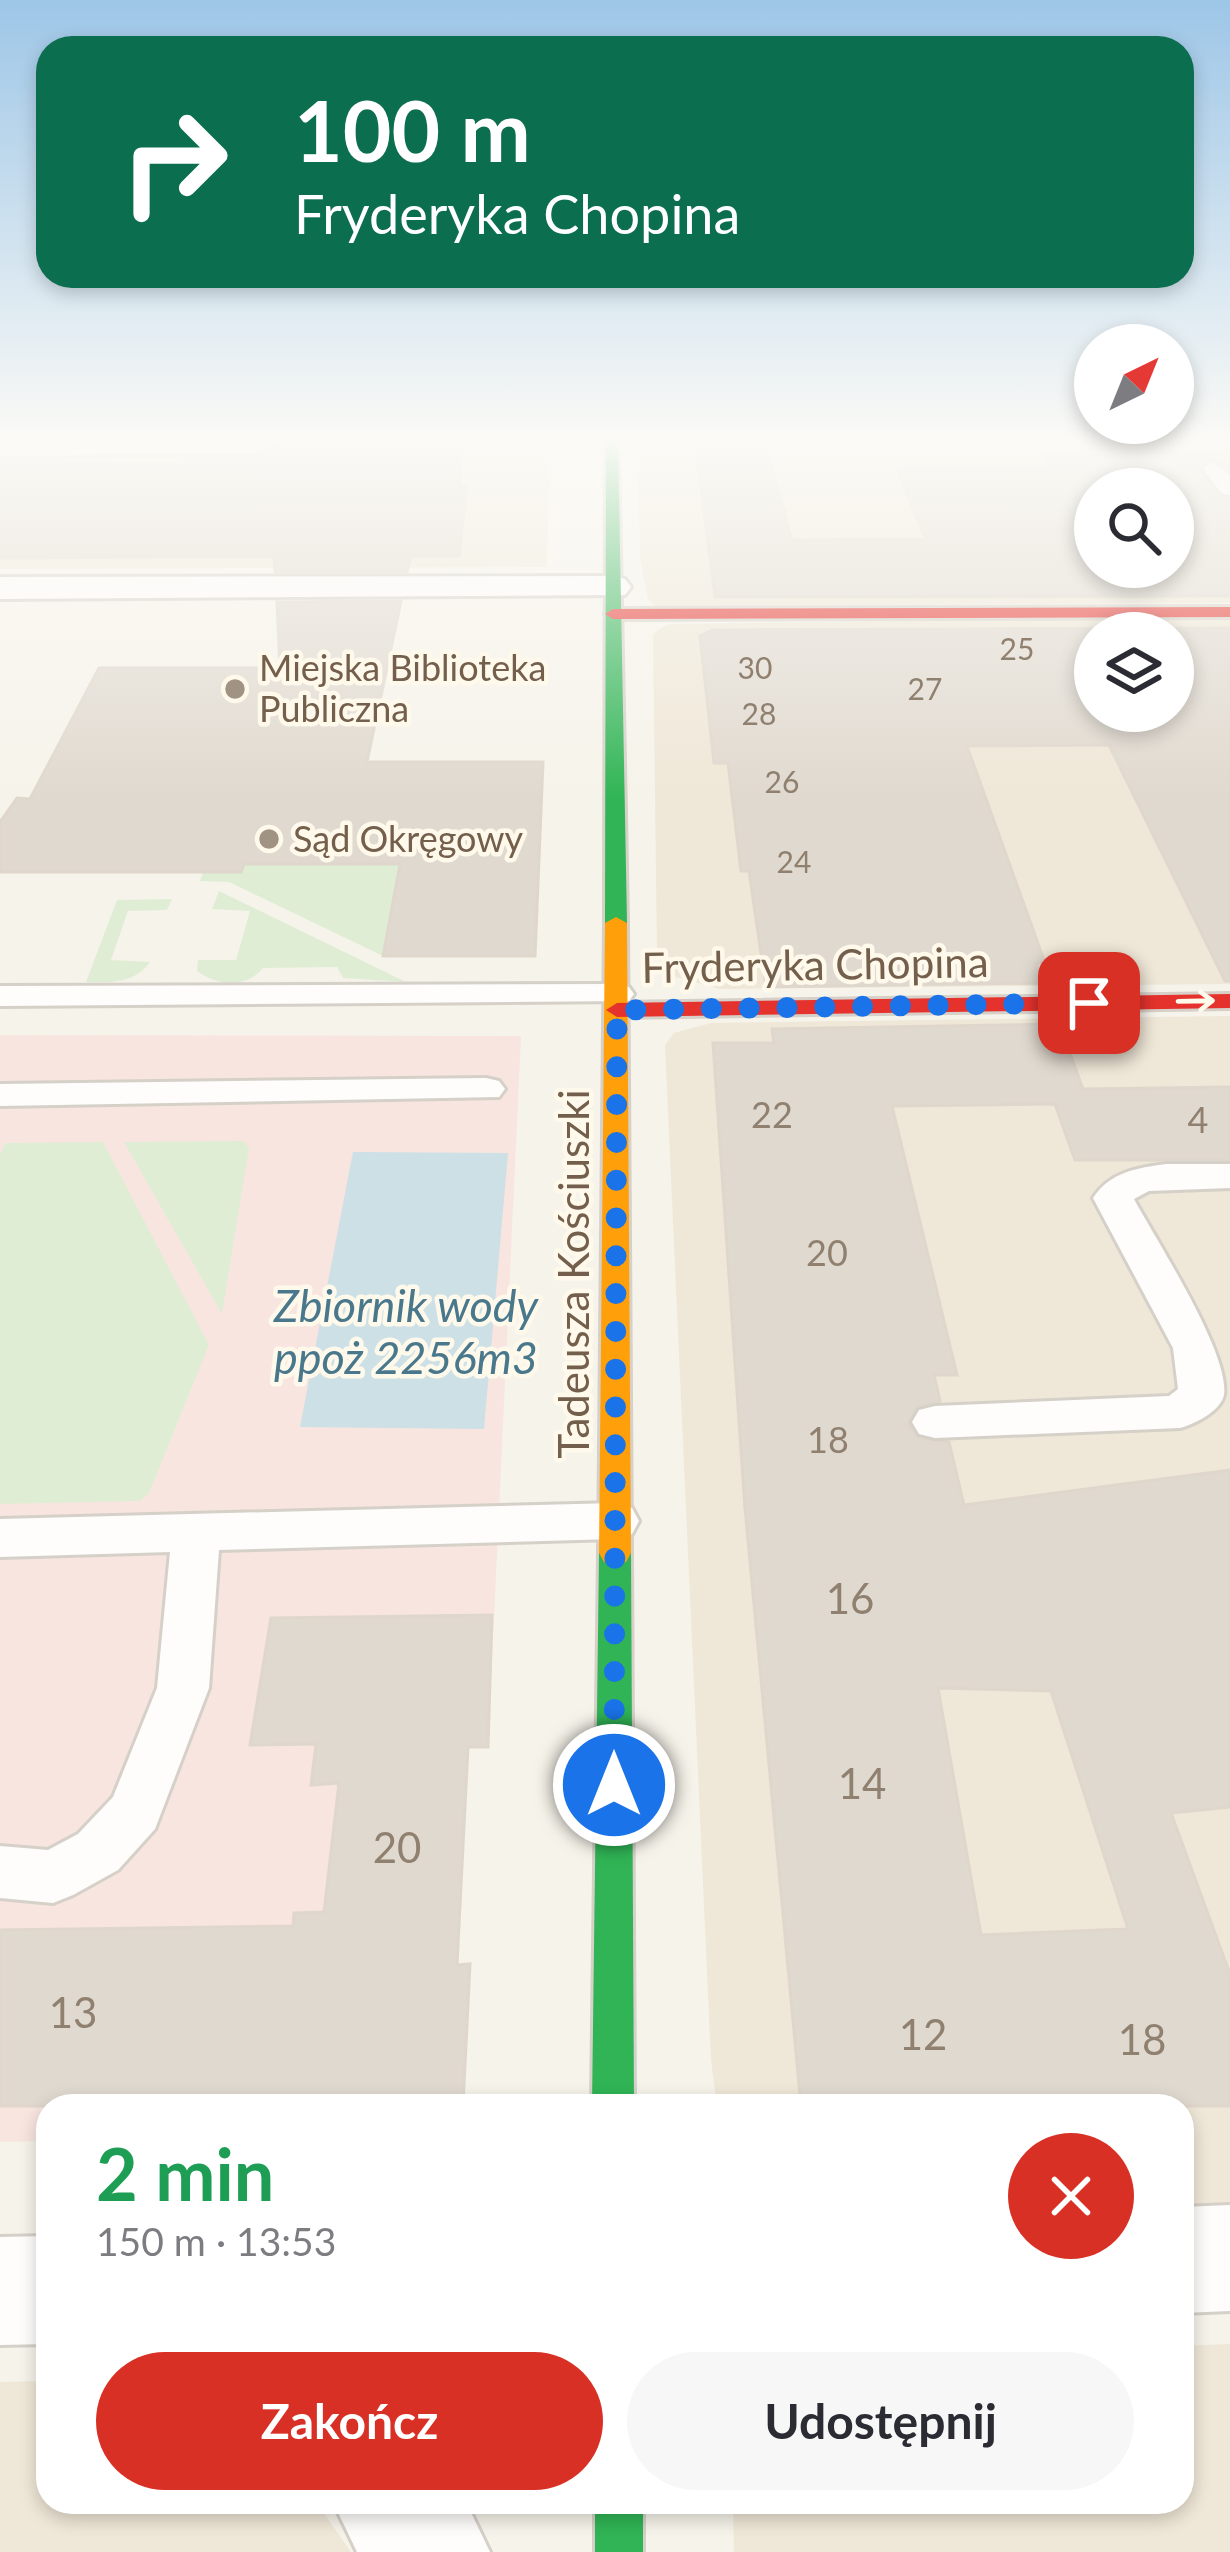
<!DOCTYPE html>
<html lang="pl">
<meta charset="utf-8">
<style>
body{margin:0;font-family:Lato,sans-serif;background:#f7f7f7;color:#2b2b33;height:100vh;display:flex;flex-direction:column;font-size:45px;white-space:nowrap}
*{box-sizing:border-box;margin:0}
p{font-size:39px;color:#7c7c81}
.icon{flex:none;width:66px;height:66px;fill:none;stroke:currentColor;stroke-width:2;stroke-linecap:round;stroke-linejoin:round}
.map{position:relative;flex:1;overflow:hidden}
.sheet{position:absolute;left:36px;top:2094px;width:1158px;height:420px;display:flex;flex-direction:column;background:#fff;border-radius:36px;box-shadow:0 6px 18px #0003}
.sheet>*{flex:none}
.top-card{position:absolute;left:36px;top:36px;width:1158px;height:252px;border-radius:36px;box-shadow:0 6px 18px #0003;background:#0b6e4f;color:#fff;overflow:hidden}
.needle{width:78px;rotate:43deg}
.fabs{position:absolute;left:1074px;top:324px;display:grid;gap:24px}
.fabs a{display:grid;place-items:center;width:120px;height:120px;border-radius:50%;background:#fff;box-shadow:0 6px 18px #0003;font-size:60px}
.pin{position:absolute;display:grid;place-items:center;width:102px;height:102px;color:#fff;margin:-51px;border-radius:24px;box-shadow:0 6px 18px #0006}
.me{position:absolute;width:132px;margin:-66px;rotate:0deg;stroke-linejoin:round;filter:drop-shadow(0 0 9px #0008)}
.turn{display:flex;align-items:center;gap:42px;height:252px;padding:0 60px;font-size:54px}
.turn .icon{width:156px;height:156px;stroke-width:2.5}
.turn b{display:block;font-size:84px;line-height:102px}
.round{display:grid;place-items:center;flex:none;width:126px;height:126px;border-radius:63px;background:#f7f7f7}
.head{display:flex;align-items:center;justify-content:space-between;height:204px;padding:0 60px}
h1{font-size:72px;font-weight:700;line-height:90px;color:#1e9e55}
.action{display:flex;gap:24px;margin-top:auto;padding:24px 60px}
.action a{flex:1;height:138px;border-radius:72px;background:#d93025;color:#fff;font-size:48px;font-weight:700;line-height:138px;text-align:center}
.action a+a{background:#f7f7f7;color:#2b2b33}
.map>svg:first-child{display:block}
</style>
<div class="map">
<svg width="1230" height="2552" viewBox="0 0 1230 2552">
<rect width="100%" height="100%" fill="#f6f3ea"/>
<g fill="#efe7d7" fill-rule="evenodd">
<path d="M 550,441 L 547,567 L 0,569 L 0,442 Z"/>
<path d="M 1230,441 L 1230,603 L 655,606 L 648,600 L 640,558 L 638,442 ZM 1095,489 L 1173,489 L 1173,567 L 1095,567 Z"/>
<path d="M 1230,616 L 1230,984 L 720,989 L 676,977 L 667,968 L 657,951 L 653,634 L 661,628 L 670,624 ZM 1095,633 L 1173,633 L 1173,711 L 1095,711 Z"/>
<path d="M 1230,1016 L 1230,2218 L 1182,2220 L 1182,2106 L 717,2106 L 711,2060 L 665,1045 L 674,1033 L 711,1023 Z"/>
<path d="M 1230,2344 L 1230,2552 L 734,2552 L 733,2502 L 1182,2502 L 1182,2346 Z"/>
<path d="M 48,2381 L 48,2502 L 316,2502 L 351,2552 L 0,2552 L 0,2382 Z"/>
</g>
<path fill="#f8e5e0" d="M 0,1035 L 521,1036 L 488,1747 L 468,1748 L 457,1964 L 470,1964 L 463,2106 L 48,2106 L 48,2141 L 0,2142 Z"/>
<g fill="#e0edd5">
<path d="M 244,864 L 450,864 L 394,897 L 383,956 L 229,882 L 200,881 L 203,872 Z"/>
<path d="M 219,891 L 406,982 L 343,978 L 337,967 L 263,968 C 246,989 217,986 197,971 L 198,960 L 236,960 L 250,911 L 212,909 Z"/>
<path d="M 172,899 L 167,910 L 128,911 L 111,960 L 150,962 C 136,983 110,983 86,982 L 117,900 Z"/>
<path d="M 243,1141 L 249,1148 L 222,1314 L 124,1142 Z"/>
<path d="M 103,1142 L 209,1345 L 149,1493 L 140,1501 L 0,1504 L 0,1155 L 5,1143 Z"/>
</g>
<path fill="#cce0e6" d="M 353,1152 L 508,1153 L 484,1429 L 300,1427 Z"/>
<g fill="#e0d9cf" stroke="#dfd7cc" stroke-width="3" fill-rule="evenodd">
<path d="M 287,442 L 460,442 L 460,486 L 467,486 L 459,556 L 411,556 L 407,572 L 275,572 L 274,556 L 0,558 L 0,460 L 182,465 L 186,458 L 256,457 Z"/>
<path d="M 695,442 L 765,442 L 792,540 L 926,539 L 896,468 L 1050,466 L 1043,455 L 1230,453 L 1230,469 L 1213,458 L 1199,467 L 1218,497 L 1230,499 L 1230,596 L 715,597 ZM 1095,489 L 1173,489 L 1173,567 L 1095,567 Z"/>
<path d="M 401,601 L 367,762 L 543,762 L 535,956 L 383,956 L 400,864 L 244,864 L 241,872 L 0,872 L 0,822 L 17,798 L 30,799 L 99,668 L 280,668 L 277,602 Z"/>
<path d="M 1230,628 L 1230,981 L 1225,981 L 1109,745 L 967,746 L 1045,963 L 1036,963 L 1043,983 L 766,987 L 749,871 L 741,871 L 728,763 L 714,763 L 700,636 L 712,630 ZM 1095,633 L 1173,633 L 1173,711 L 1095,711 Z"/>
<path d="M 1059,1024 L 1083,1089 L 1230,1087 L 1230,1160 L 1075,1160 L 1055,1104 L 892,1106 L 957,1375 L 934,1375 L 940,1401 L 918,1406 L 908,1424 L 918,1438 L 949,1442 L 964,1505 L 1230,1470 L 1230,1807 L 1171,1813 L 1230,1974 L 1230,2106 L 801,2106 L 745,1508 L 713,1043 L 774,1043 L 772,1029 ZM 938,1688 L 1051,1691 L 1128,1929 L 981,1935 Z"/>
<path d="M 492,1615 L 488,1747 L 468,1747 L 457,1965 L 470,1964 L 463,2106 L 0,2106 L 0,1930 L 293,1926 L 294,1913 L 324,1912 L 339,1783 L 311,1785 L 316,1744 L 250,1745 L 271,1618 Z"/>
</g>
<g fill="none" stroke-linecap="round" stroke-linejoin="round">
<g stroke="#d5d0c8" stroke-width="6">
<g id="lane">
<path d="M 283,441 L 254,453 L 0,456 L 0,444 Z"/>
<path d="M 1213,462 L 1230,475 L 1230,495 L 1222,494 L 1203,468 Z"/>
<path d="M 617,984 L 629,987 L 634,994 L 629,1001 L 0,1006 L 0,986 Z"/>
<path d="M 486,1078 L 499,1081 L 505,1089 L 499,1097 L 0,1106 L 0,1084 Z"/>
<path d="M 1166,1164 L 1230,1164 L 1230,1188 L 1149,1191 L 1134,1199 C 1156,1240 1230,1353 1224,1395 C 1220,1412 1194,1424 1180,1428 L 935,1438 L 919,1434 L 912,1422 L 919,1410 L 935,1406 L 1169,1396 L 1178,1389 L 1173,1348 L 1093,1198 C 1110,1172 1137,1168 1166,1164 Z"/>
<path d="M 615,1503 L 632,1508 L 639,1521 L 632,1534 L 615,1539 L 219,1550 L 209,1688 L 155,1829 L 118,1870 L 73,1895 L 53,1903 L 0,1898 L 0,1846 L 48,1850 L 78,1834 L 113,1797 L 157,1688 L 170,1552 L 0,1557 L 0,1519 Z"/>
</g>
</g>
<g stroke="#d5d0c8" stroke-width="6">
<g id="street">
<path d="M 612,576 L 625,579 L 631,587 L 625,595 L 0,599 L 0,577 Z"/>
<path d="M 1230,2205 L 1230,2311 L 1182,2313 L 1182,2207 Z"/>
<path d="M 48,2236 L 48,2344 L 0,2345 L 0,2237 Z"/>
<path d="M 333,2502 L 466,2502 L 490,2552 L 357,2552 Z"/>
</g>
</g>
<g stroke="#d6d0c8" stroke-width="6">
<g id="fast">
<path d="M 606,441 L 618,441 L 627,923 L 616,929 L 605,923 Z"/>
<path d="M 615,1541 L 626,1544 L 631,1553 L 634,2106 L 592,2106 L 599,1553 L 604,1544 Z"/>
<rect x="595" y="2502" width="48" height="50"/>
</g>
</g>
<g stroke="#d6d0c8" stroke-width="6">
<path id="slow" d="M 616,917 L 627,923 L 631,1553 L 626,1562 L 615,1565 L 604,1562 L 599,1553 L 605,923 Z"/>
</g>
<g stroke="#d6d0c8" stroke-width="6">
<g id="jam">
<path d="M 1230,607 L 1230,617 L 613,619 L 605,614 L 613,609 Z"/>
<path d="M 1230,994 L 1230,1008 L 617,1017 L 606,1010 L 617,1003 Z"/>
</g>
</g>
<use href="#lane" fill="#fefdfc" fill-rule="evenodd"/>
<use href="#street" fill="#fefdfc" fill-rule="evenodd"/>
<use href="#fast" fill="#30b455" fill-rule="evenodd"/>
<use href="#slow" fill="#ff9f0a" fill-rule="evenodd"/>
<use href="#jam" fill="#e5322d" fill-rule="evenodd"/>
</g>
<defs><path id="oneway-shaft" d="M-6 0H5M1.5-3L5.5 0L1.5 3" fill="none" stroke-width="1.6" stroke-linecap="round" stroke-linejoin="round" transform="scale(3)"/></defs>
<use stroke="#fef9eb" href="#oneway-shaft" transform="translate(1196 1001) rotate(-1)"/>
<linearGradient id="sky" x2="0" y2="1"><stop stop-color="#9dc6e7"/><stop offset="0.55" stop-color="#fbfaf6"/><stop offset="1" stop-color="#fbfaf6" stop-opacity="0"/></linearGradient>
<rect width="1230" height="799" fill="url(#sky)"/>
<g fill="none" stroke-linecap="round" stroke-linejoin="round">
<path stroke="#1a73e8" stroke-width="21" stroke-dasharray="0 37.8" d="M 614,1785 L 617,1010 L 1089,1003"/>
</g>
<g fill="#a19383" stroke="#fef9eb" stroke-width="4.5">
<circle cx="235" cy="689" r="12"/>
<circle cx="269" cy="839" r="12"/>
</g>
<g text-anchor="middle" stroke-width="9" stroke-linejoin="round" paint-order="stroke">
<g font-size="30" fill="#90806f">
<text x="1017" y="660">25</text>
<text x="755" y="679">30</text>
<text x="925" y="700">27</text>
<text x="759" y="725">28</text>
<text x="782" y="793">26</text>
<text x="794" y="873">24</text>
</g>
<g font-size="36" fill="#735f4b" stroke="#fef9eb" text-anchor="start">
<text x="259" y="681">Miejska Biblioteka<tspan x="259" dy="41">Publiczna</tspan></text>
<text x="293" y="852">Sąd Okręgowy</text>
</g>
<g font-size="36" fill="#90806f">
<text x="772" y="1128">22</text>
<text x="1198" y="1133">4</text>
<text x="827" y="1266">20</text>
<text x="828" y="1453">18</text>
</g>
<g font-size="42" fill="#735f4b" stroke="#fef9eb">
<text transform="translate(815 965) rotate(-1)" y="15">Fryderyka Chopina</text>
<text transform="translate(574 1274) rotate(-90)" y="15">Tadeusza Kościuszki</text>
</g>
<g font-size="42" fill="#90806f">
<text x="850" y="1614">16</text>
<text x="862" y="1799">14</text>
<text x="397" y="1863">20</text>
<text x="73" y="2028">13</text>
<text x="923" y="2050">12</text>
<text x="1142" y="2055">18</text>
</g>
<g font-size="45" font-style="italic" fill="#49788c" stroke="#fef9eb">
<text x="406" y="1322">Zbiornik wody<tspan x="406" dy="52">ppoż 2256m3</tspan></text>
</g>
</g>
</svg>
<div class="fabs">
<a><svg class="needle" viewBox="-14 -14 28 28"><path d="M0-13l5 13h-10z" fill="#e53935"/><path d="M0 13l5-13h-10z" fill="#7c7c81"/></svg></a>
<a><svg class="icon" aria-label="search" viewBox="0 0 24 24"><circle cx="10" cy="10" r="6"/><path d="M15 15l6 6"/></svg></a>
<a><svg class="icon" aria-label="layers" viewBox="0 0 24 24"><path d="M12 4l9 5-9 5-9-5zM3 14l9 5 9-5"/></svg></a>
</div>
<div class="pin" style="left:1089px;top:1003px;background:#d93025"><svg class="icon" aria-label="arrive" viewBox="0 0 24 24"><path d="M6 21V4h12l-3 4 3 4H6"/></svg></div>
<svg class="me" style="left:614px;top:1785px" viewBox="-20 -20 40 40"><circle r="17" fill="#1a73e8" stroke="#fff" stroke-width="3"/><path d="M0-11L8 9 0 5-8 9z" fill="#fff"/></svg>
<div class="top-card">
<div class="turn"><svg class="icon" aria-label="right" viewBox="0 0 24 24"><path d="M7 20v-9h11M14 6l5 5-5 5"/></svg><div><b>100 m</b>Fryderyka Chopina</div></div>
</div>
<section class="sheet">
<div class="head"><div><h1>2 min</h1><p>150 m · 13:53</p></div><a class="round" style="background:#d93025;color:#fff"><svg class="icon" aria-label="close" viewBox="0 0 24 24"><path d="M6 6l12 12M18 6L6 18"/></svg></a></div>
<div class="action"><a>Zakończ</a><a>Udostępnij</a></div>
</section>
</div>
